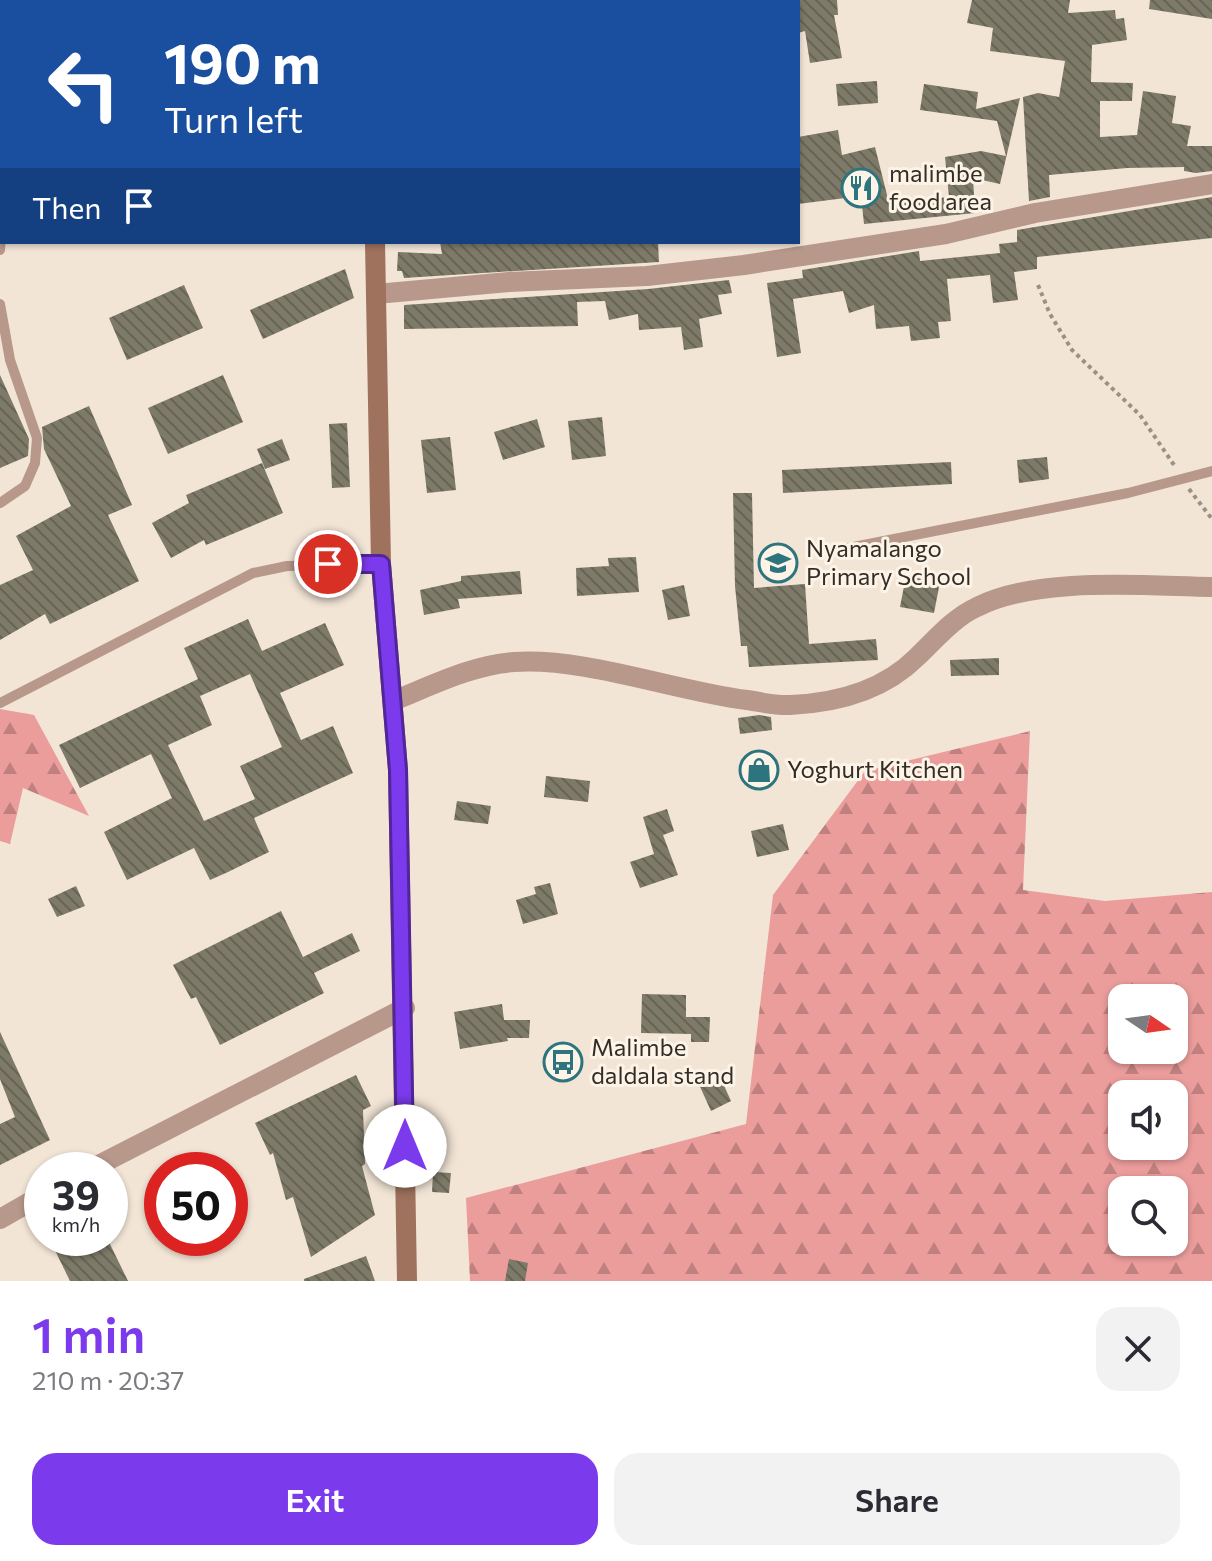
<!DOCTYPE html>
<meta charset="utf-8">
<style>
body{margin:0;font-family:Commissioner,sans-serif;background:#f2f2f3;color:#2b2b33;height:100vh;display:flex;flex-direction:column;font-size:30px;white-space:nowrap}
*{box-sizing:border-box;margin:0}
p{font-size:26px;color:#7c7c81}
.icon{flex:none;width:44px;height:44px;fill:none;stroke:currentColor;stroke-width:2;stroke-linecap:round;stroke-linejoin:round}
.map{position:relative;height:1281px;overflow:hidden}
.sheet{display:flex;flex-direction:column;background:#fff;flex:1}
.sheet>*{flex:none}
.hud{position:absolute;left:0px;top:0px;width:800px;height:244px;box-shadow:0 2px 6px #0004;background:#1a4fa0;color:#fff;overflow:hidden}
.needle{width:52px;rotate:103deg}
.controls{position:absolute;left:1108px;top:984px;display:grid;gap:16px}
.controls a{display:grid;place-items:center;width:80px;height:80px;border-radius:16px;background:#fff;box-shadow:0 2px 6px #0004;font-size:40px}
.speed{position:absolute;left:24px;top:1152px;display:flex;gap:16px;font-size:40px;font-weight:700;text-align:center}
.speed>*{display:grid;place-content:center;width:104px;height:104px;border-radius:50%;background:#fff;box-shadow:0 2px 6px #0004;line-height:1}
.speed small{font-size:20px;font-weight:400}
.speed .limit{border:12px solid #d22;background:#fff;color:#111}
.pin{position:absolute;display:grid;place-items:center;width:68px;height:68px;color:#fff;margin:-34px;border:4px solid #fff;border-radius:50%;box-shadow:0 2px 8px #0007}
.me{position:absolute;width:88px;margin:-44px;rotate:0deg;stroke-linejoin:round;filter:drop-shadow(0 0 6px #0008)}
.turn{display:flex;align-items:center;gap:28px;height:168px;padding:0 32px;font-size:36px}
.turn .icon{width:104px;height:104px;stroke-width:2.5}
.turn b{display:block;font-size:56px;line-height:68px}
.then{display:flex;align-items:center;height:76px;padding:0 32px;background:#0003;gap:16px;font-size:30px}
.round{display:grid;place-items:center;flex:none;width:84px;height:84px;border-radius:24px;background:#f2f2f3}
.headline{display:flex;align-items:center;justify-content:space-between;height:136px;padding:0 32px}
h1{font-size:48px;font-weight:600;line-height:60px;color:#7c3aed}
.action{display:flex;gap:16px;margin-top:auto;padding:16px 32px}
.action a{flex:1;height:92px;border-radius:24px;background:#7c3aed;color:#fff;font-size:32px;font-weight:600;line-height:92px;text-align:center}
.action a+a{background:#f2f2f3;color:#2b2b33}
.map>svg:first-child{display:block}
</style>
<div class="map">
<svg width="1212" height="1281" viewBox="0 0 1212 1281">
<defs>
<pattern id="forest-firs" width="22" height="20" patternUnits="userSpaceOnUse" patternTransform="scale(2)"><rect width="22" height="20" fill="#eb9d9c"/><path d="M5 1l3.5 6h-7zM16 11l3.5 6h-7z" fill="#bf807f"/></pattern>
<pattern id="building-back-hatch" width="6" height="6" patternUnits="userSpaceOnUse" patternTransform="scale(2)"><rect width="6" height="6" fill="#7d7a69"/><path d="M-1 5l2 2M0 0l6 6M5-1l2 2" fill="none" stroke="#676456"/></pattern>
</defs>
<rect width="100%" height="100%" fill="#f2e5d6"/>
<g fill="url(#forest-firs)" fill-rule="evenodd">
<path d="M 0,709 L 34,715 L 89,816 L 23,788 L 10,844 L 0,841 Z"/>
<path d="M 1030,731 L 1023,890 L 1105,901 L 1212,892 L 1212,1281 L 470,1281 L 466,1198 L 746,1124 L 773,895 L 865,771 ZM 1122,998 L 1174,998 L 1174,1050 L 1122,1050 ZM 1122,1094 L 1174,1094 L 1174,1146 L 1122,1146 ZM 1122,1190 L 1174,1190 L 1174,1242 L 1122,1242 Z"/>
</g>
<g fill="url(#building-back-hatch)" fill-rule="evenodd">
<path d="M 798,0 L 837,0 L 838,15 L 834,15 L 842,58 L 810,63 L 805,31 L 798,33 Z"/>
<path d="M 972,0 L 1070,0 L 1068,13 L 1115,10 L 1116,19 L 1124,18 L 1127,40 L 1092,45 L 1091,82 L 1133,83 L 1132,101 L 1100,101 L 1100,137 L 1137,135 L 1143,91 L 1176,96 L 1172,123 L 1191,126 L 1187,146 L 1212,146 L 1212,171 L 1196,173 L 1184,171 L 1184,167 L 1127,168 L 1049,175 L 1050,197 L 1029,201 L 1023,97 L 1038,93 L 1059,97 L 1065,61 L 990,51 L 993,28 L 967,23 Z"/>
<path d="M 1150,0 L 1212,0 L 1212,19 L 1149,9 Z"/>
<path d="M 877,81 L 878,103 L 838,106 L 836,84 Z"/>
<path d="M 924,84 L 978,92 L 976,109 L 1020,98 L 1000,184 L 973,178 L 975,213 L 864,224 L 861,196 L 798,204 L 798,137 L 838,130 L 842,155 L 875,147 L 889,203 L 949,197 L 945,157 L 981,151 L 1006,156 L 997,121 L 920,110 Z"/>
<path d="M 1212,197 L 1212,238 L 1037,257 L 1037,269 L 1014,272 L 1018,300 L 993,303 L 990,275 L 947,279 L 951,321 L 938,322 L 940,338 L 911,341 L 909,326 L 876,329 L 874,305 L 849,313 L 843,291 L 793,299 L 801,353 L 777,357 L 767,283 L 803,278 L 802,270 L 919,251 L 920,261 L 1000,253 L 999,244 L 1017,242 L 1017,230 Z"/>
<path d="M 440,242 L 658,242 L 659,262 L 404,278 L 402,271 L 397,271 L 398,252 L 442,254 Z"/>
<path d="M 345,269 L 354,298 L 263,339 L 250,310 Z"/>
<path d="M 729,280 L 732,293 L 718,295 L 722,314 L 699,319 L 703,347 L 684,350 L 681,327 L 639,330 L 638,314 L 609,320 L 605,301 L 577,302 L 578,326 L 404,329 L 404,305 L 648,289 Z"/>
<path d="M 184,285 L 203,328 L 127,360 L 109,318 Z"/>
<path d="M 0,375 L 29,439 L 28,456 L 0,468 Z"/>
<path d="M 223,375 L 243,422 L 168,454 L 148,408 Z"/>
<path d="M 89,406 L 132,505 L 108,515 L 139,581 L 50,624 L 45,614 L 0,640 L 0,585 L 33,570 L 16,536 L 71,506 L 44,449 L 42,427 Z"/>
<path d="M 602,417 L 606,456 L 572,460 L 568,421 Z"/>
<path d="M 537,419 L 545,447 L 503,460 L 494,432 Z"/>
<path d="M 347,423 L 350,487 L 332,488 L 329,424 Z"/>
<path d="M 450,437 L 456,490 L 427,493 L 421,440 Z"/>
<path d="M 282,439 L 290,460 L 265,469 L 257,449 Z"/>
<path d="M 1047,457 L 1049,479 L 1019,483 L 1017,460 Z"/>
<path d="M 951,462 L 952,484 L 783,493 L 782,470 Z"/>
<path d="M 262,463 L 283,513 L 206,545 L 204,540 L 171,558 L 152,523 L 189,503 L 186,495 Z"/>
<path d="M 733,493 L 752,493 L 754,588 L 805,584 L 809,644 L 876,639 L 878,660 L 749,667 L 747,646 L 741,646 L 735,586 Z"/>
<path d="M 636,557 L 639,592 L 577,596 L 576,568 L 609,566 L 608,558 Z"/>
<path d="M 520,571 L 522,594 L 458,599 L 460,608 L 424,615 L 420,590 L 461,581 L 461,576 Z"/>
<path d="M 906,576 L 940,582 L 934,613 L 900,607 Z"/>
<path d="M 684,585 L 690,616 L 668,620 L 662,590 Z"/>
<path d="M 248,619 L 262,651 L 325,623 L 344,665 L 280,693 L 301,740 L 333,726 L 353,773 L 254,818 L 269,852 L 228,872 L 210,880 L 194,848 L 127,880 L 104,832 L 172,798 L 151,754 L 80,788 L 59,745 L 198,679 L 184,648 ZM 250,674 L 282,747 L 240,766 L 255,799 L 204,821 L 168,745 L 212,725 L 200,696 Z"/>
<path d="M 999,658 L 999,675 L 951,676 L 950,660 Z"/>
<path d="M 759,715 L 771,717 L 772,730 L 740,734 L 738,718 Z"/>
<path d="M 546,776 L 590,781 L 588,802 L 544,797 Z"/>
<path d="M 457,801 L 491,806 L 488,824 L 454,820 Z"/>
<path d="M 667,809 L 674,831 L 663,835 L 678,875 L 640,888 L 630,862 L 654,854 L 643,817 Z"/>
<path d="M 783,824 L 789,850 L 757,857 L 751,831 Z"/>
<path d="M 550,883 L 558,914 L 523,924 L 516,900 L 536,894 L 534,887 Z"/>
<path d="M 76,886 L 85,906 L 57,917 L 48,899 Z"/>
<path d="M 281,911 L 303,957 L 352,933 L 360,951 L 314,973 L 324,993 L 220,1045 L 196,997 L 191,999 L 173,965 Z"/>
<path d="M 642,994 L 686,995 L 686,1017 L 710,1017 L 709,1042 L 691,1042 L 691,1034 L 641,1033 Z"/>
<path d="M 502,1004 L 504,1020 L 530,1020 L 529,1038 L 507,1038 L 508,1041 L 460,1049 L 454,1012 Z"/>
<path d="M 0,1032 L 50,1140 L 0,1165 L 0,1124 L 15,1117 L 0,1079 Z"/>
<path d="M 717,1070 L 731,1101 L 711,1111 L 697,1080 Z"/>
<path d="M 356,1075 L 371,1106 L 363,1110 L 365,1164 L 362,1166 L 375,1215 L 311,1257 L 293,1197 L 286,1200 L 273,1153 L 270,1155 L 255,1123 Z"/>
<path d="M 433,1172 L 451,1173 L 449,1193 L 432,1192 Z"/>
<path d="M 49,1238 L 107,1238 L 128,1281 L 70,1281 Z"/>
<path d="M 366,1256 L 375,1281 L 304,1281 L 304,1279 Z"/>
<path d="M 509,1259 L 528,1263 L 525,1281 L 505,1281 Z"/>
</g>
<g fill="none" stroke-linecap="round" stroke-linejoin="round">
<g stroke="#9a9186" stroke-width="4" stroke-dasharray="4 4" stroke-linecap="butt">
<path d="M 1038,285 L 1050,314 L 1072,350 L 1140,415 L 1174,465"/>
<path d="M 1189,489 L 1212,519"/>
</g>
<g stroke="#b7988a" stroke-width="10">
<path d="M 43,0 L 44,2"/>
<path d="M 0,131 L 2,130"/>
<path d="M 0,250 L 2,223"/>
<path d="M 0,304 L 10,360 L 37,438 L 35,463 L 25,486 L 0,503"/>
<path d="M 833,551 L 1128,493 L 1212,471"/>
<path d="M 0,703 L 253,573 L 287,566 L 381,564"/>
</g>
<g stroke="#b7988a" stroke-width="20">
<path d="M 376,294 L 509,282 L 647,276 L 744,265 L 946,234 L 1035,213 L 1212,184"/>
<path d="M 393,701 C 431,686 472,665 514,662 C 585,657 675,691 747,700 C 761,702 776,706 790,705 C 836,703 883,691 917,657 C 936,639 953,618 977,607 C 1038,576 1145,586 1212,587"/>
<path d="M 89,1170 L 405,1008"/>
<path d="M 0,1219 L 42,1195"/>
</g>
<g stroke="#9e725c" stroke-width="20">
<path d="M 363,0 L 363,2"/>
<path d="M 375,242 L 381,564 L 398,770 L 407,1281"/>
</g>
</g>
<g fill="none" stroke-linecap="round" stroke-linejoin="round">
<g stroke="#51269a" stroke-width="20">
<path id="route" d="M 328,564 L 381,564 L 398,770 L 405,1146"/>
</g>
<use href="#route" stroke="#7c3aed" stroke-width="14"/>
</g>
<defs>
<g id="restaurant-ring" transform="scale(2)"><circle r="9.5" fill="#fdf3e6" stroke="#2c747e" stroke-width="1.5"/><path d="M-5-6h1v4h1v-4h1v4h1v-4h1v5L-1.5 .5V6h-2V.5L-5-1ZM5-6V6H3V1.5H1.5Q1.5-4 5-6Z" fill="#2c747e"/></g>
<g id="school-ring" transform="scale(2)"><circle r="9.5" fill="#fdf3e6" stroke="#2c747e" stroke-width="1.5"/><path d="M0-5L7-2L0 1L-7-2ZM-4 1L0 2.5L4 1V4Q0 6-4 4Z" fill="#2c747e"/></g>
<g id="shop-ring" transform="scale(2)"><circle r="9.5" fill="#fdf3e6" stroke="#2c747e" stroke-width="1.5"/><path d="M-5-2.5h2.3a2.7 3.5 0 0 1 5.4 0H5L5.5 6h-11ZM-1.5-2.5h3a1.5 2.3 0 0 0-3 0Z" fill="#2c747e"/></g>
<g id="bus-ring" transform="scale(2)"><circle r="9.5" fill="#fdf3e6" stroke="#2c747e" stroke-width="1.5"/><path d="M-5-6H5V4H4V6H2V4H-2V6H-4V4H-5ZM-3.5-4V0h7V-4ZM-3.5 1.2v1.5H-2V1.2ZM2 1.2v1.5H3.5V1.2Z" fill="#2c747e"/></g>
</defs>
<g fill-rule="evenodd">
<use href="#restaurant-ring" x="861" y="188"/>
<use href="#school-ring" x="778" y="563"/>
<use href="#shop-ring" x="759" y="770"/>
<use href="#bus-ring" x="563" y="1062"/>
</g>
<g text-anchor="middle" stroke-width="6" stroke-linejoin="round" paint-order="stroke">
<g font-size="24" fill="#322d27" stroke="#fdf3e6" text-anchor="start">
<text x="889" y="182">malimbe<tspan x="889" dy="28">food area</tspan></text>
<text x="806" y="557">Nyamalango<tspan x="806" dy="28">Primary School</tspan></text>
<text x="787" y="778">Yoghurt Kitchen</text>
<text x="591" y="1056">Malimbe<tspan x="591" dy="28">daldala stand</tspan></text>
</g>
</g>
</svg>
<div class="controls">
<a><svg class="needle" viewBox="-14 -14 28 28"><path d="M0-13l5 13h-10z" fill="#e53935"/><path d="M0 13l5-13h-10z" fill="#7c7c81"/></svg></a>
<a><svg class="icon" aria-label="sound" viewBox="0 0 24 24"><path d="M4 9h4l5-4v14l-5-4H4zM17 9q2 3 0 6"/></svg></a>
<a><svg class="icon" aria-label="search" viewBox="0 0 24 24"><circle cx="10" cy="10" r="6"/><path d="M15 15l6 6"/></svg></a>
</div>
<div class="speed"><div>39<small>km/h</small></div><div class="limit">50</div></div>
<div class="pin" style="left:328px;top:564px;background:#d93025"><svg class="icon" aria-label="arrive" viewBox="0 0 24 24"><path d="M6 21V4h12l-3 4 3 4H6"/></svg></div>
<svg class="me" style="left:405px;top:1146px" viewBox="-20 -20 40 40"><circle r="19" fill="#fff"/><path d="M0-13L10 11 0 6-10 11z" fill="#7c3aed"/></svg>
<div class="hud">
<div class="turn"><svg class="icon" aria-label="left" viewBox="0 0 24 24"><path d="M17 20v-9H6M10 6l-5 5 5 5"/></svg><div><b>190 m</b>Turn left</div></div>
<div class="then">Then<svg class="icon" aria-label="arrive" viewBox="0 0 24 24"><path d="M6 21V4h12l-3 4 3 4H6"/></svg></div>
</div>
</div>
<section class="sheet">
<div class="headline"><div><h1>1 min</h1><p>210 m · 20:37</p></div><a class="round"><svg class="icon" aria-label="close" viewBox="0 0 24 24"><path d="M6 6l12 12M18 6L6 18"/></svg></a></div>
<div class="action"><a>Exit</a><a>Share</a></div>
</section>
